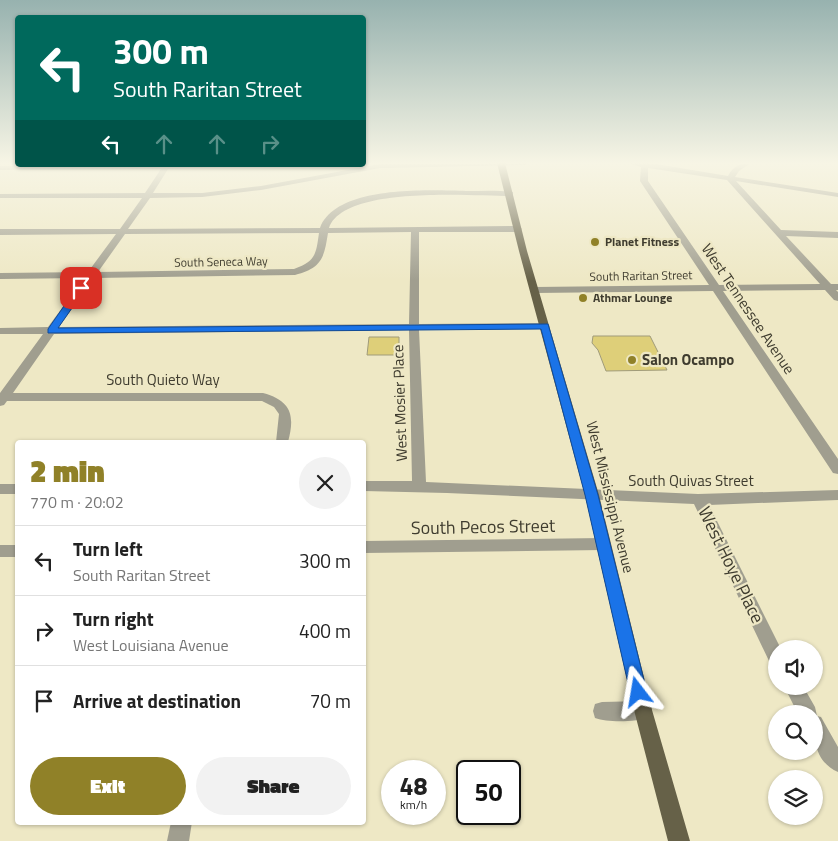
<!DOCTYPE html>
<meta charset="utf-8">
<style>
body{margin:0;font-family:"Titillium Web",sans-serif;background:#f2f2f2;color:#222;height:100vh;display:flex;flex-direction:column;font-size:19px;white-space:nowrap}
*{box-sizing:border-box;margin:0}
p{font-size:16px;color:#767676}
.icon{flex:none;width:28px;height:28px;fill:none;stroke:currentColor;stroke-width:2;stroke-linecap:round;stroke-linejoin:round}
.map{position:relative;flex:1;overflow:hidden}
.side{position:absolute;left:15px;top:440px;width:351px;height:385px;display:flex;flex-direction:column;background:#fff;border-radius:5px;box-shadow:0 1px 4px #0004}
.side>*{flex:none}
.guide{position:absolute;left:15px;top:15px;width:351px;height:152px;border-radius:5px;box-shadow:0 1px 4px #0004;background:#00695c;color:#fff;overflow:hidden}
.controls{position:absolute;left:768px;top:640px;display:grid;gap:10px}
.controls a{display:grid;place-items:center;width:55px;height:55px;border-radius:50%;background:#fff;box-shadow:0 1px 4px #0004;font-size:25px}
.speed{position:absolute;left:381px;top:760px;display:flex;gap:10px;font-size:25px;font-weight:700;text-align:center}
.speed>*{display:grid;place-content:center;width:65px;height:65px;border-radius:50%;background:#fff;box-shadow:0 1px 4px #0004;line-height:1}
.speed small{font-size:12px;font-weight:400}
.speed .limit{border:2px solid #111;border-radius:8px;background:#fff;color:#111}
.pin{position:absolute;display:grid;place-items:center;width:42px;height:42px;color:#fff;margin:-21px;border-radius:10px;box-shadow:0 2px 8px #0006}
.me{position:absolute;width:55px;margin:-28px;rotate:346deg;stroke-linejoin:round;filter:drop-shadow(0 0 4px #0008)}
.turn{display:flex;align-items:center;gap:18px;height:105px;padding:0 15px;font-size:22px}
.turn .icon{width:65px;height:65px;stroke-width:2.5}
.turn b{display:block;font-size:35px;line-height:42px}
.lanes{display:flex;align-items:center;height:48px;padding:0 15px;background:#0003;justify-content:center;gap:25px;direction:ltr}
.lanes .off{opacity:.35}
.round{display:grid;place-items:center;flex:none;width:52px;height:52px;border-radius:26px;background:#f2f2f2}
.overview{display:flex;align-items:center;justify-content:space-between;height:85px;padding:0 15px}
h1{font-size:30px;font-weight:800;line-height:38px;color:#908128}
.cta{display:flex;gap:10px;margin-top:auto;padding:10px 15px}
.cta a{flex:1;height:58px;border-radius:30px;background:#908128;color:#fff;font-size:20px;font-weight:800;line-height:58px;text-align:center}
.cta a+a{background:#f2f2f2;color:#222}
ul{padding:0;list-style:none}
li{display:flex;align-items:center;gap:15px;height:70px;padding:0 15px;border-top:1px solid #e0e0e0}
li div{flex:1}
li b{display:block;font-size:19px}
li em{font-style:normal}
.map>svg:first-child{display:block}
</style>
<div class="map">
<svg width="838" height="841" viewBox="0 0 838 841">
<rect width="100%" height="100%" fill="#eee8c5"/>
<g fill="#decf79" stroke="#a09b7a">
<path d="M 593,336 L 650,336 L 667,370 L 606,371 L 598,350 L 592,343 Z"/>
<path d="M 369,337 L 399,337 L 399,355 L 367,355 Z"/>
</g>
<g fill="none" stroke-linecap="round" stroke-linejoin="round">
<g fill="#a09e8f" fill-rule="evenodd">
<path d="M 528,163 L 525,165 L 380,168 L 261,190 L 202,197 L 150,198 L 128,229 L 320,228 C 336,185 429,190 466,191 C 481,191 498,190 513,192 L 513,196 L 510,196 C 472,196 344,185 329,228 L 518,226 L 522,229 L 518,232 L 419,232 L 419,324 L 545,323 L 550,326 L 545,329 L 419,330 L 426,482 L 698,494 L 838,490 L 838,500 L 709,505 L 781,649 L 776,649 L 776,665 L 770,663 L 694,504 L 447,493 L 364,491 L 364,481 L 412,481 L 409,330 L 54,334 L 13,393 L 263,393 C 292,401 295,416 288,442 L 276,442 L 279,414 L 274,407 L 262,401 L 7,401 L 4,405 L 0,406 L 0,393 L 43,334 L 0,334 L 0,328 L 48,327 L 84,278 L 0,279 L 0,273 L 88,272 L 116,234 L 0,235 L 0,229 L 120,229 L 142,198 L 0,198 L 0,194 L 145,193 L 161,169 L 0,170 L 0,166 L 224,165 L 220,167 L 168,169 L 153,193 L 202,193 L 261,186 L 380,164 ZM 411,232 L 409,324 L 59,327 L 94,278 L 295,275 C 322,268 324,258 328,233 ZM 319,233 C 316,254 316,261 294,269 L 98,272 L 125,234 Z"/>
<path d="M 627,163 L 650,163 L 728,176 C 733,166 741,163 751,163 L 739,171 L 735,177 L 838,193 L 838,197 L 736,181 L 781,230 L 838,232 L 838,238 L 786,236 L 831,284 L 838,284 L 838,290 L 836,290 L 838,292 L 838,301 L 834,300 L 825,290 L 723,291 L 838,459 L 838,474 L 833,473 L 713,291 L 535,293 L 530,290 L 535,287 L 709,285 L 640,181 L 641,167 ZM 648,168 L 727,180 L 820,284 L 719,285 L 648,181 Z"/>
<rect x="0" y="484" width="18" height="10"/>
<path d="M 603,538 L 608,540 L 611,544 L 608,548 L 603,550 L 364,553 L 364,541 Z"/>
<rect x="0" y="545" width="18" height="12"/>
<path d="M 784,686 L 803,686 L 815,707 L 817,716 L 821,717 L 838,747 L 838,772 C 813,761 814,736 814,714 L 798,714 Z"/>
<path d="M 643,701 L 650,703 L 652,710 L 650,717 C 636,722 609,723 595,718 L 593,711 L 595,704 L 602,702 Z"/>
<path d="M 171,822 L 192,822 L 189,841 L 167,841 Z"/>
</g>
<path fill="#666148" fill-rule="evenodd" d="M 497,163 L 505,163 L 527,251 L 599,495 L 652,710 L 690,841 L 668,841 L 634,710 L 585,495 L 519,251 Z"/>
</g>
<linearGradient id="sky" x2="0" y2="1"><stop stop-color="#97b2af"/><stop offset="0.58" stop-color="#f7f5e5"/><stop offset="1" stop-color="#f7f5e5" stop-opacity="0"/></linearGradient>
<rect width="838" height="281" fill="url(#sky)"/>
<path fill="#1a73e8" stroke="#114b97" d="M 81,285 L 86,288 L 58,328 L 548,324 L 598,495 L 647,692 L 644,697 L 638,700 L 633,697 L 630,692 L 585,495 L 541,329 L 48,333 L 48,329 L 78,286 Z"/>
<g fill="#908128" stroke="#eee8c5" stroke-width="2">
<circle cx="595" cy="242" r="5"/>
<circle cx="583" cy="298" r="5"/>
<circle cx="632" cy="360" r="5"/>
</g>
<g text-anchor="middle" stroke-width="4.5" stroke-linejoin="round" paint-order="stroke">
<g font-size="12" font-weight="bold" fill="#3f3c2f" stroke="#eee8c5" text-anchor="start">
<text x="605" y="246">Planet Fitness</text>
<text x="593" y="302">Athmar Lounge</text>
</g>
<g font-size="12" fill="#3f3c2f" stroke="#eee8c5">
<text transform="translate(221 262) rotate(-1)" y="4">South Seneca Way</text>
<text transform="translate(641 276) rotate(-1)" y="4">South Raritan Street</text>
</g>
<g font-size="15" fill="#3f3c2f" stroke="#eee8c5">
<text transform="translate(748 309) rotate(56)" y="5">West Tennessee Avenue</text>
<text x="163" y="385">South Quieto Way</text>
<text transform="translate(400 403) rotate(-92)" y="5">West Mosier Place</text>
<text x="691" y="486">South Quivas Street</text>
<text transform="translate(610 497) rotate(76)" y="5">West Mississippi Avenue</text>
</g>
<g font-size="15" font-weight="bold" fill="#3f3c2f" stroke="#eee8c5" text-anchor="start">
<text x="642" y="365">Salon Ocampo</text>
</g>
<g font-size="18" fill="#3f3c2f" stroke="#eee8c5">
<text transform="translate(483 527) rotate(-1)" y="6">South Pecos Street</text>
<text transform="translate(731 565) rotate(64)" y="6">West Hoye Place</text>
</g>
</g>
</svg>
<div class="controls">
<a><svg class="icon" aria-label="sound" viewBox="0 0 24 24"><path d="M4 9h4l5-4v14l-5-4H4zM17 9q2 3 0 6"/></svg></a>
<a><svg class="icon" aria-label="search" viewBox="0 0 24 24"><circle cx="10" cy="10" r="6"/><path d="M15 15l6 6"/></svg></a>
<a><svg class="icon" aria-label="layers" viewBox="0 0 24 24"><path d="M12 4l9 5-9 5-9-5zM3 14l9 5 9-5"/></svg></a>
</div>
<div class="speed"><div>48<small>km/h</small></div><div class="limit">50</div></div>
<div class="pin" style="left:81px;top:288px;background:#d93025"><svg class="icon" aria-label="arrive" viewBox="0 0 24 24"><path d="M6 21V4h12l-3 4 3 4H6"/></svg></div>
<svg class="me" style="left:638px;top:692px" viewBox="-20 -20 40 40"><path d="M0-17L14 15 0 8-14 15z" fill="#1a73e8" stroke="#fff" stroke-width="4"/></svg>
<div class="guide">
<div class="turn"><svg class="icon" aria-label="left" viewBox="0 0 24 24"><path d="M17 20v-9H6M10 6l-5 5 5 5"/></svg><div><b>300 m</b>South Raritan Street</div></div>
<div class="lanes"><svg class="icon" aria-label="left" viewBox="0 0 24 24"><path d="M17 20v-9H6M10 6l-5 5 5 5"/></svg><svg class="icon off" aria-label="ahead" viewBox="0 0 24 24"><path d="M12 20V5M6 11l6-6 6 6"/></svg><svg class="icon off" aria-label="ahead" viewBox="0 0 24 24"><path d="M12 20V5M6 11l6-6 6 6"/></svg><svg class="icon off" aria-label="right" viewBox="0 0 24 24"><path d="M7 20v-9h11M14 6l5 5-5 5"/></svg></div>
</div>
<section class="side">
<div class="overview"><div><h1>2 min</h1><p>770 m · 20:02</p></div><a class="round"><svg class="icon" aria-label="close" viewBox="0 0 24 24"><path d="M6 6l12 12M18 6L6 18"/></svg></a></div>
<ul>
<li><svg class="icon" aria-label="left" viewBox="0 0 24 24"><path d="M17 20v-9H6M10 6l-5 5 5 5"/></svg><div><b>Turn left</b><p>South Raritan Street</p></div><em>300 m</em></li>
<li><svg class="icon" aria-label="right" viewBox="0 0 24 24"><path d="M7 20v-9h11M14 6l5 5-5 5"/></svg><div><b>Turn right</b><p>West Louisiana Avenue</p></div><em>400 m</em></li>
<li><svg class="icon" aria-label="arrive" viewBox="0 0 24 24"><path d="M6 21V4h12l-3 4 3 4H6"/></svg><div><b>Arrive at destination</b></div><em>70 m</em></li>
</ul>
<div class="cta"><a>Exit</a><a>Share</a></div>
</section>
</div>
